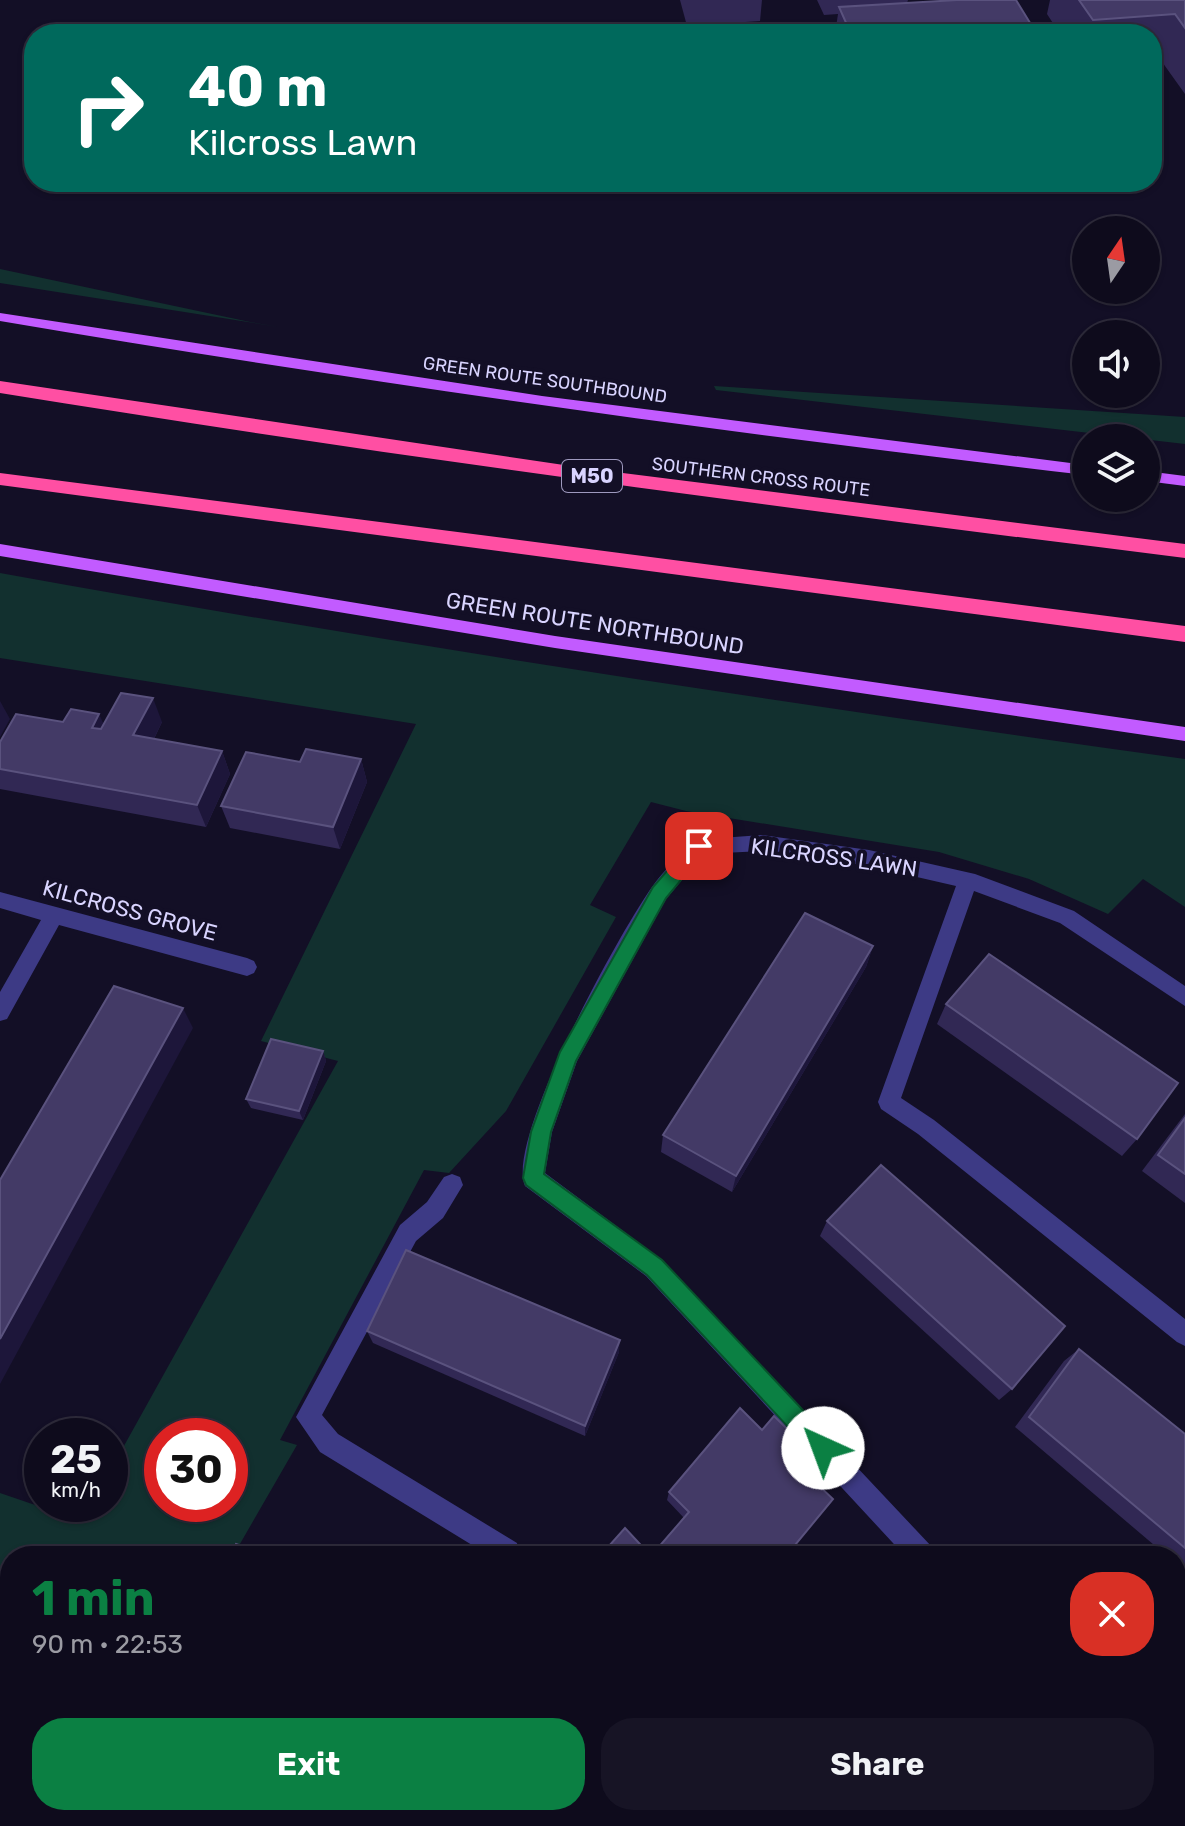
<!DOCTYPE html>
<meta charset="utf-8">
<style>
body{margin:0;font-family:Rubik,sans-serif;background:#171425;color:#f1f3f6;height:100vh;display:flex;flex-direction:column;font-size:30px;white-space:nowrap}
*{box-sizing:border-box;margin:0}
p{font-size:26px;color:#9b9ba3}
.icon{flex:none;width:44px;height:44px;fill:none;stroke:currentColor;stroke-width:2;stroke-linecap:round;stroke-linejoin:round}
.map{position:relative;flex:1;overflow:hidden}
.side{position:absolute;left:0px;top:1546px;width:1186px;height:280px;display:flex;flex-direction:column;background:#0e0b1c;border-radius:32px 32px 0 0;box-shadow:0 2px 6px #0004,0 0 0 2px #2e2b3b}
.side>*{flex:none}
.banner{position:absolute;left:24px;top:24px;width:1138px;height:168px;border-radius:32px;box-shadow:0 2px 6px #0004,0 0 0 2px #2e2b3b;background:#00695c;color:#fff;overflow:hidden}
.needle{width:52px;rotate:13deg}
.tools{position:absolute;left:1072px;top:216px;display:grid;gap:16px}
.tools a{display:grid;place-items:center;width:88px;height:88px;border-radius:50%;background:#0e0b1c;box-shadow:0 2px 6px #0004,0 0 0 2px #2e2b3b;font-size:40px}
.speed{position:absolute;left:24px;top:1418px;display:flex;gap:16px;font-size:40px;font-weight:700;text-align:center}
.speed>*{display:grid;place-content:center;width:104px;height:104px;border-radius:50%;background:#0e0b1c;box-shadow:0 2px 6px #0004,0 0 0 2px #2e2b3b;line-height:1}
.speed small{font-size:20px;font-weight:400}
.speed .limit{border:12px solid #d22;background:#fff;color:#111}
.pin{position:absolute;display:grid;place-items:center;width:68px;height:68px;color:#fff;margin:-34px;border-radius:16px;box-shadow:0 4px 12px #0006}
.me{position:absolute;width:88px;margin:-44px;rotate:317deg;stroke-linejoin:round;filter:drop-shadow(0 0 6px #0008)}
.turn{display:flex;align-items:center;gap:28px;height:168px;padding:0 32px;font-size:36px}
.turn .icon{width:104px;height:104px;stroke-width:2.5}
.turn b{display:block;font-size:56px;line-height:68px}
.round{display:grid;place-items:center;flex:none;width:84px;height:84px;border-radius:32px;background:#171425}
.head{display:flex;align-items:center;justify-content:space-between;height:136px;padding:0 32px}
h1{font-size:48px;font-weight:700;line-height:60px;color:#0b8043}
.cta{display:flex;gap:16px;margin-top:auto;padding:16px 32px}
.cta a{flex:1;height:92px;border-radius:32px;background:#0b8043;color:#fff;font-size:32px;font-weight:700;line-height:92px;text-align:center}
.cta a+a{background:#171425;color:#f1f3f6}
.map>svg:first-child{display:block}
</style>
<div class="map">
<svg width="1185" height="1826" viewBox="0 0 1185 1826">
<rect width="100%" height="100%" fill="#130f26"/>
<g fill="#12302f" fill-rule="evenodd">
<path d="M 0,269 L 250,322 L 279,327 L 0,283 Z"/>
<path d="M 714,386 L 1185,417 L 1185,444 L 716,390 Z"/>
<path d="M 0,573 C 393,644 789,704 1185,759 L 1185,907 L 1143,879 L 1108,914 L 1029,879 L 939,852 L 686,811 L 651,802 L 590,905 L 616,917 L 506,1111 L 449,1173 L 424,1170 L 280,1440 L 297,1445 L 233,1556 L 10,1556 L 10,1718 L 0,1712 L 0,1493 L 82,1521 L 92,1504 L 110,1504 L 110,1471 L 338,1061 L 261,1041 L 416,724 L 0,658 ZM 162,1436 L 230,1436 L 230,1504 L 162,1504 Z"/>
<path d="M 396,1816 L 505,1816 L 511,1826 L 393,1826 Z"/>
<path d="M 891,1816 L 1114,1816 L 1118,1826 L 879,1826 Z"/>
</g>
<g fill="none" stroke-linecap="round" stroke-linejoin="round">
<g fill="#3d3a85" fill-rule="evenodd">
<path d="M 762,835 L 869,850 L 975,874 L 1074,911 L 1185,986 L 1185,1006 L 1060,923 L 974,891 L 901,1098 L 934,1120 L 1185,1319 L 1185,1346 L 1177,1342 L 918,1134 L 881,1109 L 878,1102 L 956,886 L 869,866 L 762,851 L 704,854 L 666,899 L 577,1061 L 552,1132 L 545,1173 L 662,1260 L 932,1547 L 936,1556 L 905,1556 L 646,1276 L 525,1186 C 505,1140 621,930 652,887 C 664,870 679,856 692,840 Z"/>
<path d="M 0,892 L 247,958 L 254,961 L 257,967 L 254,973 L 247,976 L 59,925 L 7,1019 L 0,1021 L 0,992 L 41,920 L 0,908 Z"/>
<path d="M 452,1174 L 460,1177 L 463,1185 L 443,1218 L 416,1241 L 322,1415 L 338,1434 L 517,1543 L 519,1556 L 490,1556 L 320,1452 L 296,1417 L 400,1225 L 427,1202 L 444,1177 Z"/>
<path d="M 1185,1722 L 1185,1759 L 1176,1763 L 1176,1726 Z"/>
<path d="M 0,1756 L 10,1760 L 10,1790 L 0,1786 Z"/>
<path d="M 1176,1785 L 1185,1789 L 1185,1822 L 1173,1816 L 1176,1816 Z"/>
<path d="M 70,1816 L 113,1816 L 117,1826 L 74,1826 Z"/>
<path d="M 762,1816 L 792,1816 L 788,1826 L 758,1826 Z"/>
</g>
<g fill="#c25bff" fill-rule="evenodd">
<path d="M 0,313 L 542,396 L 1086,465 L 1086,475 C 723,433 361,382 0,321 Z"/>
<path d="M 1146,471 L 1185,476 L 1185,486 L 1146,481 Z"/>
<path d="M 0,544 L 555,636 L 1185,727 L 1185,741 L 555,648 L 0,556 Z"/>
</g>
<g fill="#ff4fa3" fill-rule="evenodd">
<path d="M 0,381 L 591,469 L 1185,544 L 1185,558 C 789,509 394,457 0,393 Z"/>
<path d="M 0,473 L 1185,626 L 1185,642 L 0,485 Z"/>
</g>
</g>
<g fill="#312854">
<path d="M 680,0 L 762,0 L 760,21 L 687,26 Z"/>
<path d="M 817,0 L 908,0 L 907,3 L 1032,26 L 1030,34 L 835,34 L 838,14 L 824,15 Z"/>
<path d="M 1050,0 L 1185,0 L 1185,94 L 1160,59 L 1152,60 L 1152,34 L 1060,34 L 1047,14 Z"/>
<path d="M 63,722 L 104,724 L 162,722 L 154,739 L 222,751 L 230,774 L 206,827 L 0,789 L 0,742 Z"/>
<path d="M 361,759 L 367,782 L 340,849 L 230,828 L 221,806 L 300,762 Z"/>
<path d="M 873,946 L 866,967 L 732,1192 L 661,1152 L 663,1135 Z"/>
<path d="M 946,1004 L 1137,1139 L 1122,1156 L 937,1024 Z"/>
<path d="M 323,1051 L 326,1061 L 303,1120 L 251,1108 L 246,1099 Z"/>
<path d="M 1185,1114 L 1185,1203 L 1142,1171 Z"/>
<path d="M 827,1221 L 1012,1389 L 999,1400 L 820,1236 Z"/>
<path d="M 367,1331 L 619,1352 L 585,1436 L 373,1343 Z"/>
<path d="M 1079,1349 L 1185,1434 L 1185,1571 L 1176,1563 L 1176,1556 L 1167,1556 L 1015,1427 L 1064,1361 Z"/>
<path d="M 815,1482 L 651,1556 L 684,1518 L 667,1500 L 669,1492 Z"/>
</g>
<g fill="#1d163a">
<path d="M 153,698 L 162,722 L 144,759 L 133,735 Z"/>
<path d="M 0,701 L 10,719 L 0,737 Z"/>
<path d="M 99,714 L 110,738 L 92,728 Z"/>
<path d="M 222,751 L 230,774 L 206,827 L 197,805 Z"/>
<path d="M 361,759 L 367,782 L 340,849 L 333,827 Z"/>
<path d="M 873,946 L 866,967 L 732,1192 L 736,1176 Z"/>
<path d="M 183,1008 L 193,1028 L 0,1384 L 0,1339 Z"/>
<path d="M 323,1051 L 326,1061 L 303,1120 L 299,1111 Z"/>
<path d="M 620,1340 L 619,1352 L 585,1436 L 585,1426 Z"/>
</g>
<g fill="#433a66" stroke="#5a527e" stroke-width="2">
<path d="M 957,0 L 1016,0 L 1032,26 L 945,31 L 947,34 L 851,34 L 839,7 Z"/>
<path d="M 1079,0 L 1185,0 L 1185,28 L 1175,14 L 1093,20 Z"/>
<path d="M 121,693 L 153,698 L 133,735 L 222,751 L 197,805 L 0,769 L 0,742 L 16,714 L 63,722 L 71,709 L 99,714 L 92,728 L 101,729 Z"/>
<path d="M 306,749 L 361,759 L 333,827 L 221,806 L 246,752 L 300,762 Z"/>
<path d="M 805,913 L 873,946 L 736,1176 L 663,1135 Z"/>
<path d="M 989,954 L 1178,1083 L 1137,1139 L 946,1004 Z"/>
<path d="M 114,986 L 183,1008 L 0,1339 L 0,1180 Z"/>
<path d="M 271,1039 L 323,1051 L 299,1111 L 246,1099 Z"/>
<path d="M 1185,1118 L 1185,1174 L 1158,1155 Z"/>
<path d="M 881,1165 L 1065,1326 L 1012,1389 L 827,1221 Z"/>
<path d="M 406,1250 L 620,1340 L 585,1426 L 367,1331 Z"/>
<path d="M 1079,1349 L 1185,1434 L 1185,1548 L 1029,1417 Z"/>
<path d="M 740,1408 L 762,1430 L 774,1416 L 827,1468 L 815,1482 L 833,1499 L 786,1556 L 600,1556 L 625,1528 L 651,1556 L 689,1512 L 669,1492 Z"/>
<path d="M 236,1544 L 269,1556 L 231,1556 Z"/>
<path d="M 547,1816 L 570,1816 L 562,1826 L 556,1826 Z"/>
</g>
<path fill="#0b8043" stroke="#07532c" stroke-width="2" d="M 699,839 L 708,846 L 705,851 L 666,898 L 576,1061 L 551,1132 L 544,1174 L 662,1260 L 831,1440 L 835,1448 L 831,1456 L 823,1460 L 815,1456 L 647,1275 L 526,1185 L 523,1178 L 531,1132 L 560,1052 L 653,887 L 693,841 Z"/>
<g text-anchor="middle" stroke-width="8" stroke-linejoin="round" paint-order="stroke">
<g font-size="18" fill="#d9d4ff" stroke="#130f26">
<text transform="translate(545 380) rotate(8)" y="6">GREEN ROUTE SOUTHBOUND</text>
<text transform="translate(761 477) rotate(7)" y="6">SOUTHERN CROSS ROUTE</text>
</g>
<rect fill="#130f26" stroke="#9e99be" stroke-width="2" x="562" y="460" width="60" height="32" rx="6"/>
<g font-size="20" font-weight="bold" fill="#d9d4ff">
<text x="592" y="483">M50</text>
</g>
<g font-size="22" fill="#d9d4ff" stroke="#130f26">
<text transform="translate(595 623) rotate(9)" y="8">GREEN ROUTE NORTHBOUND</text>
<text transform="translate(834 857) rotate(8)" y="8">KILCROSS LAWN</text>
<text transform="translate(130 910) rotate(15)" y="8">KILCROSS GROVE</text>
</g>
</g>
</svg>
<div class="tools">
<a><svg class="needle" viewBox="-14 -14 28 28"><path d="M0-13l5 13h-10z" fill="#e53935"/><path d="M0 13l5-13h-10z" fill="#9b9ba3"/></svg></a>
<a><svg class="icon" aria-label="sound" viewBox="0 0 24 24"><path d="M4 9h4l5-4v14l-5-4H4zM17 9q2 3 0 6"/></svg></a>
<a><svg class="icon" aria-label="layers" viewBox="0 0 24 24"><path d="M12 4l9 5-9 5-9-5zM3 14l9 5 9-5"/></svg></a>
</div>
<div class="speed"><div>25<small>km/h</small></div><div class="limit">30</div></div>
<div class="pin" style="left:699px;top:846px;background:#d93025"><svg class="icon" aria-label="arrive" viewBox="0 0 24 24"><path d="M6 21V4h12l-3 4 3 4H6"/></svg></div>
<svg class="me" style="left:823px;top:1448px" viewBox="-20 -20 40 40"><circle r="19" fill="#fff"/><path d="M0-13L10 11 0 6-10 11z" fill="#0b8043"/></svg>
<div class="banner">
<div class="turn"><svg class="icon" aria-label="right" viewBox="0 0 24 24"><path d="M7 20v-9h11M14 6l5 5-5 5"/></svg><div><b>40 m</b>Kilcross Lawn</div></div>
</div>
<section class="side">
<div class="head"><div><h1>1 min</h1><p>90 m · 22:53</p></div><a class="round" style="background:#d93025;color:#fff"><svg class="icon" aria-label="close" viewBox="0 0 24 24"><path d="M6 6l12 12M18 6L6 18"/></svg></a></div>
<div class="cta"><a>Exit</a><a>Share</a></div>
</section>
</div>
